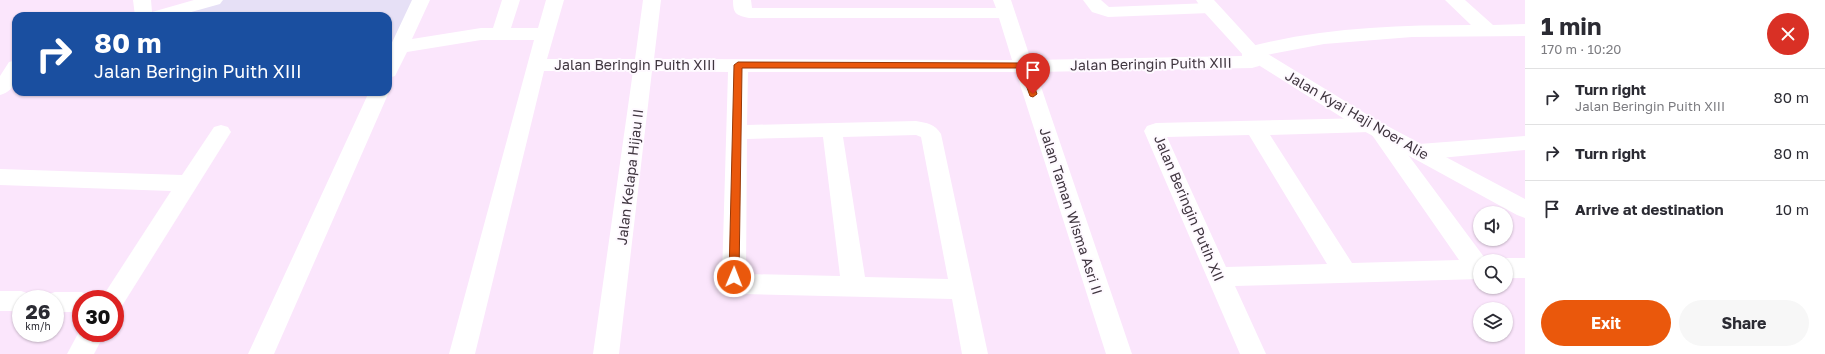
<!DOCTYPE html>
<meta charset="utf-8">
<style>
body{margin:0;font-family:"Golos Text",sans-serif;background:#f7f7f7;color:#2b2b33;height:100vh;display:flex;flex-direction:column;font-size:15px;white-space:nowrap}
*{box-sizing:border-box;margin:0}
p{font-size:13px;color:#7c7c81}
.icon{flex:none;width:22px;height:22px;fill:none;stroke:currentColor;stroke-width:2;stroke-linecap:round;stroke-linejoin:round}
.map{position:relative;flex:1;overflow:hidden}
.drawer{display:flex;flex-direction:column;background:#fff;width:300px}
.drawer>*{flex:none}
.banner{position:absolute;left:12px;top:12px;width:380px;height:84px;border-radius:12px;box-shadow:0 1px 3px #0004;background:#1a4fa0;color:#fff;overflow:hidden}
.controls{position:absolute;left:1473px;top:206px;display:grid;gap:8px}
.controls a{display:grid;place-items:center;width:40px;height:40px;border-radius:50%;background:#fff;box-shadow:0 1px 3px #0004;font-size:20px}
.speed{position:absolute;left:12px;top:290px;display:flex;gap:8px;font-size:20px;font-weight:700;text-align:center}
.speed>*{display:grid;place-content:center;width:52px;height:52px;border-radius:50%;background:#fff;box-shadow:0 1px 3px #0004;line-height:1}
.speed small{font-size:10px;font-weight:400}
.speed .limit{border:6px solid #d22;background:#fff;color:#111}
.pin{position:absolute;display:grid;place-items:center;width:34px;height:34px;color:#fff;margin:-41px -17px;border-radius:50% 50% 50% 0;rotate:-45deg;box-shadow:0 0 4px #0007}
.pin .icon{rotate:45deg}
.me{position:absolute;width:44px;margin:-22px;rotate:1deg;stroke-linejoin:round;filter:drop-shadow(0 0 3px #0008)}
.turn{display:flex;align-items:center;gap:14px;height:84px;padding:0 16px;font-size:18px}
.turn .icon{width:52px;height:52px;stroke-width:2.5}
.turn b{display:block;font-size:28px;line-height:34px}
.round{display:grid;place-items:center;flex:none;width:42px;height:42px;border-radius:21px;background:#f7f7f7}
.headline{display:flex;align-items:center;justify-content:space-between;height:68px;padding:0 16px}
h1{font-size:24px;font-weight:700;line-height:30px}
.button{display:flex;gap:8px;margin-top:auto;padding:8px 16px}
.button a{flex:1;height:46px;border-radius:24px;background:#ea580c;color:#fff;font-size:16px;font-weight:700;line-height:46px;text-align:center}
.button a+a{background:#f7f7f7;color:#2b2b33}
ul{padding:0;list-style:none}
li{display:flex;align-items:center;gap:12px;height:56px;padding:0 16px;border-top:1px solid #e1e1e2}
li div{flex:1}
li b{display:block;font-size:15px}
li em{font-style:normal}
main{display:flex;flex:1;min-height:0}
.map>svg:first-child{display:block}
</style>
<main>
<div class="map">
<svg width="1525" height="354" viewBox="0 0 1525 354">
<rect width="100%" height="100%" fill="#fbe6fc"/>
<path fill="#e6e0f6" d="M 214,0 L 421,0 L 388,72 L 388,16 L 184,16 L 191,6 Z"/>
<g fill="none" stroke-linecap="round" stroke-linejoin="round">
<g fill="#fff" fill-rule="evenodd">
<path d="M 133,0 L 151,0 L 152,12 L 194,0 L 223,0 L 220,4 L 177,16 L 135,16 Z"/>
<path d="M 412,0 L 430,0 L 412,39 L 481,28 L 493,28 L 502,0 L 520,0 L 511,28 L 538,28 L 546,0 L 564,0 L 547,59 L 635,59 L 643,0 L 661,0 L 654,59 L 1012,60 L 999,18 L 749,18 C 736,15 733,14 733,0 L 751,0 L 752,8 L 996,8 L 993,0 L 1011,0 L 1031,60 L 1242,56 L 1242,52 L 1244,48 C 1318,28 1395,25 1471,25 L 1445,0 L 1465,0 L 1493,25 L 1525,24 L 1525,36 L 1412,37 L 1324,44 L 1261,56 L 1262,62 L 1259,66 L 1252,68 L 1036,72 L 1132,354 L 1106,354 L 1016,72 L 748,72 L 747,125 L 916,121 C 927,123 935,124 941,134 L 988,354 L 962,354 L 952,299 L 744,294 L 728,289 L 722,277 L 728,72 L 652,71 L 619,354 L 593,354 L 633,71 L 544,71 L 475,354 L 449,354 L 534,40 L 481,40 L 407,52 L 395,76 L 388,78 L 388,51 ZM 916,135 L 921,137 L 948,279 L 865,277 L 843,137 ZM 823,137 L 840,276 L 746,274 L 747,139 Z"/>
<path d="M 1083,0 L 1101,0 L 1109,7 L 1210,3 L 1216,4 L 1219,8 L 1216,12 L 1210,13 L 1108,17 L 1092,12 Z"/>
<path d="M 16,60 C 16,75 18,90 0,95 L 0,76 L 9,62 Z"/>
<path d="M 388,90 L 389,92 L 274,354 L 248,354 L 369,92 L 388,92 Z"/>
<path d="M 1369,118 L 1376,120 L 1378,123 L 1386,125 L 1487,261 L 1480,261 L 1480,279 L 1235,286 L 1266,354 L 1240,354 L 1144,131 L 1147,126 L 1156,123 ZM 1370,132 L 1372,135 L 1459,260 L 1352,263 L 1270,135 ZM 1249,135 L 1327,264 L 1226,267 L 1167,137 Z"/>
<path d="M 221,125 L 228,127 L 231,132 L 122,306 L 115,309 L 115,299 L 101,299 L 171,191 L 0,185 L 0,169 L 182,175 L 214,127 Z"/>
<path d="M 1525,136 L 1525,150 L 1419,160 L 1411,157 L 1408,152 L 1411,147 L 1419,144 Z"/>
<path d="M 1506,258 L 1525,258 L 1525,278 L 1506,278 L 1506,261 L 1498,261 Z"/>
<path d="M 0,291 L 21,291 L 30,294 L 32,299 L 21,299 L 21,311 L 0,311 Z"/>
<path d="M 55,292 L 81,292 L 90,295 L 92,299 L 81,299 L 81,312 L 55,312 L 55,299 L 44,299 L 46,295 Z"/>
<path d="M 81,328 L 81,333 L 105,333 L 94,354 L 67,354 Z"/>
</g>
<path fill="#fff" fill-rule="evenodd" d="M 1196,0 L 1214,0 L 1258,48 L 1376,120 L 1525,199 L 1525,218 L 1517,215 L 1362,130 L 1244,56 L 1204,12 Z"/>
</g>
<path fill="#ea580c" stroke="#983908" d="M 738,62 L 1023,63 L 1027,65 L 1037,94 L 1033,97 L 1030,96 L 1020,68 L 742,68 L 739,277 L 738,280 L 731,280 L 729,277 L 734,65 Z"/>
<g text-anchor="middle" stroke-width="4" stroke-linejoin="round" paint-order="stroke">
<g font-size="14" fill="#3f353f" stroke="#fef9ff">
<text transform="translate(1151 64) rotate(-1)" y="5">Jalan Beringin Puith XIII</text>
<text x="635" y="70">Jalan Beringin Puith XIII</text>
<text transform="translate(1357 115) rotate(30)" y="5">Jalan Kyai Haji Noer Alie</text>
<text transform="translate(630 177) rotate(-83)" y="5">Jalan Kelapa Hijau II</text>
<text transform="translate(1189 208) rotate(67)" y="5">Jalan Beringin Putih XII</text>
<text transform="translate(1071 211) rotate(72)" y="5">Jalan Taman Wisma Asri II</text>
</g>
</g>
</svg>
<div class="controls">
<a><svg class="icon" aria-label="sound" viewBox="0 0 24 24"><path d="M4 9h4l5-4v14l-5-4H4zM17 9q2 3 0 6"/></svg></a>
<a><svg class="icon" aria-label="search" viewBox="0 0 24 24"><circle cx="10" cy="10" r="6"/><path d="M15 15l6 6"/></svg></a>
<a><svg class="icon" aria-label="layers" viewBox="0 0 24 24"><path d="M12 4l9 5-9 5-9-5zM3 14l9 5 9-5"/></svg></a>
</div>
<div class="speed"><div>26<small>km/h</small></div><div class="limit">30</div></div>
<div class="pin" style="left:1033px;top:94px;background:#d93025"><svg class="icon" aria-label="arrive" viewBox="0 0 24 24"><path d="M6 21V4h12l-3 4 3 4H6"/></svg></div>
<svg class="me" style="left:734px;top:277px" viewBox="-20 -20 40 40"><circle r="17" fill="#ea580c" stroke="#fff" stroke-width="3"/><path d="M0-11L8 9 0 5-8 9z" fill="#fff"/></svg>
<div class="banner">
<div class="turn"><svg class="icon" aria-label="right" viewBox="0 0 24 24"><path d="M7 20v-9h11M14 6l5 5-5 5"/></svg><div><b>80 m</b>Jalan Beringin Puith XIII</div></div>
</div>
</div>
<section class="drawer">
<div class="headline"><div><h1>1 min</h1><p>170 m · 10:20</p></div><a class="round" style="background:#d93025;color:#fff"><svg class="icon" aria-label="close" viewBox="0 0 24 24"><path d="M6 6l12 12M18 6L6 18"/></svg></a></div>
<ul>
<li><svg class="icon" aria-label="right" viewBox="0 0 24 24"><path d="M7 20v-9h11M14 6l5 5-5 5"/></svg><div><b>Turn right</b><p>Jalan Beringin Puith XIII</p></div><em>80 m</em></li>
<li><svg class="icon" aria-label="right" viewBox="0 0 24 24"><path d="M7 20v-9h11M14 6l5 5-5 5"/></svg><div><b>Turn right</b></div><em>80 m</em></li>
<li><svg class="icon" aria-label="arrive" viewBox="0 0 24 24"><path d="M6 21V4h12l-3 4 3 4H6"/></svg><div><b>Arrive at destination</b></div><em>10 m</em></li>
</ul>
<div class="button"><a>Exit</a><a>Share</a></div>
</section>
</main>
